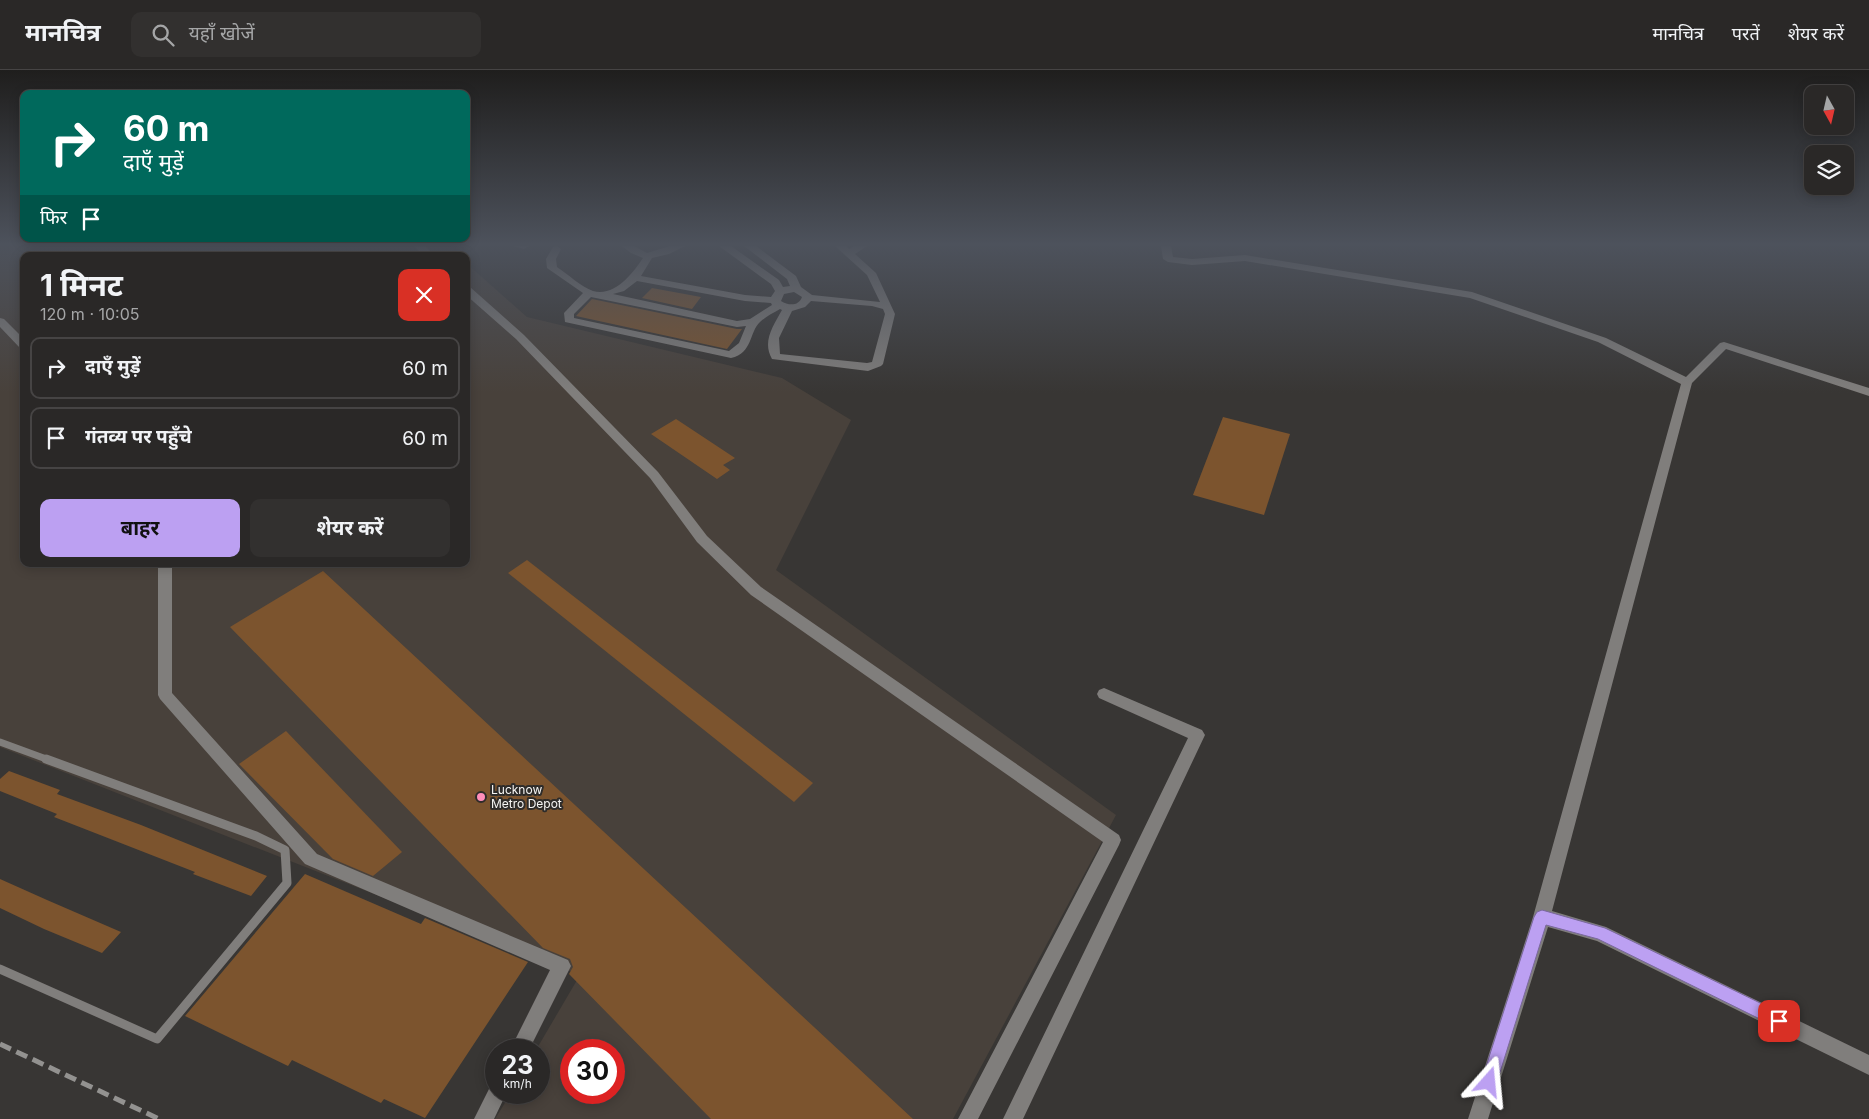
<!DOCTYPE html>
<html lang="hi">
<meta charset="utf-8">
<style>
body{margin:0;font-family:Inter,"Noto Sans Devanagari",sans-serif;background:#32302f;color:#f1f3f6;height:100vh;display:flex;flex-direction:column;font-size:19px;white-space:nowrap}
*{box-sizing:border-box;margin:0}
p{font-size:16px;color:#a5a6a7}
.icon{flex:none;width:28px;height:28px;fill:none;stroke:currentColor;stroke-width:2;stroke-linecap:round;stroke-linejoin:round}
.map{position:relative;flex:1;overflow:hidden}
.panel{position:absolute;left:20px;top:182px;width:450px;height:315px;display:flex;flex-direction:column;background:#2a2827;border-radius:10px;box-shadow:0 2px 12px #0003,0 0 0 1px #464444}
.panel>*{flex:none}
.banner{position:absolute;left:20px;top:20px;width:450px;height:152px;border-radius:10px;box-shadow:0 2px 12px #0003,0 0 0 1px #464444;background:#00695c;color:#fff;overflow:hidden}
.needle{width:32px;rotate:172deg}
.buttons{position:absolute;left:1804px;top:15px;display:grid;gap:10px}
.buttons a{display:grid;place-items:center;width:50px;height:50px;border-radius:10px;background:#2a2827;box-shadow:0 2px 12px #0003,0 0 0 1px #464444;font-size:25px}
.speed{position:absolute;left:485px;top:969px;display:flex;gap:10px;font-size:25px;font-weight:700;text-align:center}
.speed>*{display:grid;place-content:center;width:65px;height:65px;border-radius:50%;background:#2a2827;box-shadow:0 2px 12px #0003,0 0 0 1px #464444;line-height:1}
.speed small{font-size:12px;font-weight:400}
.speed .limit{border:8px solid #d22;background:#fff;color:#111}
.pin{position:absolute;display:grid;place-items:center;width:42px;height:42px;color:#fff;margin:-21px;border-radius:10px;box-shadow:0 2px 8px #0006}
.me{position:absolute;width:55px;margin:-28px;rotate:18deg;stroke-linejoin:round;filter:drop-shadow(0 0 4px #0008)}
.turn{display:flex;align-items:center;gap:18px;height:105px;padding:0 20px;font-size:22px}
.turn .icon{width:65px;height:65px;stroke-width:2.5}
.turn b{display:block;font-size:35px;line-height:42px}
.then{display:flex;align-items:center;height:48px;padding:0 20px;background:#0003;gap:10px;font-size:19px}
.round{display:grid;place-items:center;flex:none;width:52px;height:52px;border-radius:10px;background:#32302f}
.summary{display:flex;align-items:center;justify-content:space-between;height:85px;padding:0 20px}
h1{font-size:30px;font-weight:700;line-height:38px}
.action{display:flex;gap:10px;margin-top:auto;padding:10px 20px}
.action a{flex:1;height:58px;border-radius:10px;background:#bca0f2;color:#111;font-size:20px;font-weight:700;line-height:58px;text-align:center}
.action a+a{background:#32302f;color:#f1f3f6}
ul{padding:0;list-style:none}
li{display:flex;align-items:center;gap:15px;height:62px;margin:0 10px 8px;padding:0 10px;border:2px solid #464444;border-radius:10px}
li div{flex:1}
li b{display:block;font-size:19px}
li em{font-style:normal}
header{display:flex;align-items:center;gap:30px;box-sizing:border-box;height:70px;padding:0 25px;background:#2a2827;border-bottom:1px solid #464444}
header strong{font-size:24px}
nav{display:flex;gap:28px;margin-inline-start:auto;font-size:18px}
.search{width:350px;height:45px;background:#32302f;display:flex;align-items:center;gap:12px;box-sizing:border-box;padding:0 18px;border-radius:10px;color:#a5a6a7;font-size:19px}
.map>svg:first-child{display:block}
</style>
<header>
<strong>मानचित्र</strong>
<div class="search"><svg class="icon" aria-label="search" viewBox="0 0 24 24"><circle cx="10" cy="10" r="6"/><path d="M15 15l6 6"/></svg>यहाँ खोजें</div>
<nav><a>मानचित्र</a><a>परतें</a><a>शेयर करें</a></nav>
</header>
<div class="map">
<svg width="1869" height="1049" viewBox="0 0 1869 1049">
<rect width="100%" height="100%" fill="#383634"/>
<path fill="#48413b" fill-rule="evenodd" d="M 0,176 L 448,176 L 459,186 L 24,186 L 24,494 L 466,494 L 466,193 L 527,247 L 782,308 L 851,350 L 776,500 L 1116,745 L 953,1049 L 495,1049 L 511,1023 L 539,1022 L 539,980 L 536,980 L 580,905 L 0,677 ZM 571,980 L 614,980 L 614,1022 L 571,1022 Z"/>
<g fill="#7c542e">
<path d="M 652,218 L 701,227 L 692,239 L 642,228 Z"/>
<path d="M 592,229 L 737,259 L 742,259 L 727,279 L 576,246 Z"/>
<path d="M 1223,347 L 1290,364 L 1264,445 L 1193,425 Z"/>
<path d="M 676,349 L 735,388 L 723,395 L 730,400 L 717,409 L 651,364 Z"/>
<path d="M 527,490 L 813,713 L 794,732 L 508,503 Z"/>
<path d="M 323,501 L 913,1049 L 711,1049 L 569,904 L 573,897 L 570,889 L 543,878 L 230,557 Z"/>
<path d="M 286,661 L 402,782 L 373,806 L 333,789 L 239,694 Z"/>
<path d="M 9,701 L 60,720 L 57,724 L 141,755 L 267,806 L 251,826 L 193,804 L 195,802 L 54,747 L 57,744 L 0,721 L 0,709 Z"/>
<path d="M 305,804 L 421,854 L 425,848 L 528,892 L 425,1048 L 384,1029 L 381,1033 L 292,990 L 288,996 L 185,946 Z"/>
<path d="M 0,809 L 47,830 L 121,862 L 102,883 L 44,859 L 0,838 Z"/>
</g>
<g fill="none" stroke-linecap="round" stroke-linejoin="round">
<path stroke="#807e7c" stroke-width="7" d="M 0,672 L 49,690"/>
<path stroke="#807e7c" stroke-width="9" d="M 0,899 L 157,969 L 287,813 L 285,780 L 256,766 L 46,689"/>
<g fill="#807e7c" fill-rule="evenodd">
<path d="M 414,176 L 425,176 L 435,186 L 424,186 Z"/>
<path d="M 513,176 L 529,176 L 524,179 Z"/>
<path d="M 557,176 L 561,179 L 556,189 L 557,197 C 568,204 581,217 593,221 C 615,227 633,203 643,188 L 631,183 L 622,176 L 634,176 L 647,183 L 670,176 L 685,176 L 669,184 L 652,188 L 641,206 L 745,225 L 771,227 L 775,221 L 771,214 L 719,176 L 731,176 L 779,210 L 783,217 L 790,216 L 787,209 L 744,176 L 756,176 L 796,206 L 801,217 L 812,225 L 880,232 L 867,205 L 835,176 L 846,176 L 849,179 L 854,176 L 867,176 L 855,184 L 876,203 L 895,244 L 883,294 L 881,296 L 868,301 L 772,289 C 762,272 773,256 782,240 L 780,239 C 773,243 765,247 760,252 C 749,262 753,283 731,288 L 565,252 L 564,243 L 583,223 L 547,198 L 546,189 L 553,177 ZM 637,211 L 745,231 L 771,233 L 772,235 L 750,249 L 737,251 L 613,224 L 624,221 ZM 794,222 L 802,227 C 799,236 789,236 781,231 L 784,224 ZM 591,227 L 737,257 L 746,256 L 739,273 L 729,281 L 574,248 L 574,244 ZM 811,231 L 872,236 L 883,239 L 885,244 L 872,292 L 867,293 L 780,284 L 779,268 L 792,241 L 805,237 Z"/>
<path d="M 1161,176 L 1171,176 L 1173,187 L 1192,189 L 1245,185 L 1472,222 L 1606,268 L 1686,307 L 1720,273 L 1724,272 L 1869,318 L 1869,326 L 1726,279 L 1692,313 L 1552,841 L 1606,857 L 1869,985 L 1869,1005 L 1597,871 L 1548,857 L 1488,1049 L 1468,1049 L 1533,847 L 1681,314 L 1598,272 L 1470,228 L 1245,191 L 1192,195 L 1168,192 L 1163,189 Z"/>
<path d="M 466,216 L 470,217 L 524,265 L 658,402 L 707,466 L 761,517 L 1119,765 L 1121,770 L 1119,775 L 978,1049 L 958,1049 L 1103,772 L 751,525 L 697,472 L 650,408 L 516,269 L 466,225 Z"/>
<path d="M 0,248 L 4,249 L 24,269 L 24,279 L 20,278 L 0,257 Z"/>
<path d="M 158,494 L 172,494 L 172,623 L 317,784 L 568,890 L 571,896 L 529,980 L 510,980 L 550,900 L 305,794 L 160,629 L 158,625 Z"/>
<path d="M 1104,618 L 1202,660 L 1205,665 L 1023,1049 L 1003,1049 L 1188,668 L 1099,628 L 1097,624 L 1099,620 Z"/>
<path d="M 496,1013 L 496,1022 L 507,1022 L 494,1049 L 474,1049 L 491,1015 Z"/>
</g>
<path stroke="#939290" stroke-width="5" stroke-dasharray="12 6" stroke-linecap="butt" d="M 0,974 L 159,1049"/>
</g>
<linearGradient id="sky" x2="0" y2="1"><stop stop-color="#1f1e1d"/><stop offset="0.54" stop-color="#4d525c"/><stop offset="1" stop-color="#4d525c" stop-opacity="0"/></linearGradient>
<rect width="1869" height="323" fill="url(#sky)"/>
<path fill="#bca0f2" stroke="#7a689d" d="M 1542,840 L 1605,858 L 1785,945 L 1787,951 L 1785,956 L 1779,958 L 1774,956 L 1598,869 L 1546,855 L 1497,1012 L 1495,1018 L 1489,1020 L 1484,1018 L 1481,1012 L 1534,847 L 1537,842 Z"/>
<circle fill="#ff8eba" stroke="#2e2c2a" stroke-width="2" cx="481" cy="727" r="5"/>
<g text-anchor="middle" stroke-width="4" stroke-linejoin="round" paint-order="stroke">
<g font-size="12" fill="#f6f5f3" stroke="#2e2c2a" text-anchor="start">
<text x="491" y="724">Lucknow<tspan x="491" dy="14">Metro Depot</tspan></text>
</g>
</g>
</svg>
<div class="buttons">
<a><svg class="needle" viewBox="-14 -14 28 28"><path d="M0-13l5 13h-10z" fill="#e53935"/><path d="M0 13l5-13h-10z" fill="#a5a6a7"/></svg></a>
<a><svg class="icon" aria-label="layers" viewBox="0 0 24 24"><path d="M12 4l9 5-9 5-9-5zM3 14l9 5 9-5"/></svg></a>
</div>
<div class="speed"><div>23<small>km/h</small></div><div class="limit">30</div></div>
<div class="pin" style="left:1779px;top:951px;background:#d93025"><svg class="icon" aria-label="arrive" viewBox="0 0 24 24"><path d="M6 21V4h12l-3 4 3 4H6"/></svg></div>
<svg class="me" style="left:1489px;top:1012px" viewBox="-20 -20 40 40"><path d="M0-17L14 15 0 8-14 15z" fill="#bca0f2" stroke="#fff" stroke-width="4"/></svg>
<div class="banner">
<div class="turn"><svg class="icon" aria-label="right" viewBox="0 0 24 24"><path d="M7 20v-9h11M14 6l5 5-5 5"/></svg><div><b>60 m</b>दाएँ मुड़ें</div></div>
<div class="then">फिर<svg class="icon" aria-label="arrive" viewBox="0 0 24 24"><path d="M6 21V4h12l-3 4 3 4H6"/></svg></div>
</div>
<section class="panel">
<div class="summary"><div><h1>1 मिनट</h1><p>120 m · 10:05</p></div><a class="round" style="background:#d93025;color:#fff"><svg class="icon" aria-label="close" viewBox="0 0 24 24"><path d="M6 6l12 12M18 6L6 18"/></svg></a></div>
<ul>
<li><svg class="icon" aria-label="right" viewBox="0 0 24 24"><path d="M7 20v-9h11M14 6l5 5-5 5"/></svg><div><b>दाएँ मुड़ें</b></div><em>60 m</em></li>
<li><svg class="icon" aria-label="arrive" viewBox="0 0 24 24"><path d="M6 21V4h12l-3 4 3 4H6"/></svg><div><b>गंतव्य पर पहुँचे</b></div><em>60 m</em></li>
</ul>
<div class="action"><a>बाहर</a><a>शेयर करें</a></div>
</section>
</div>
